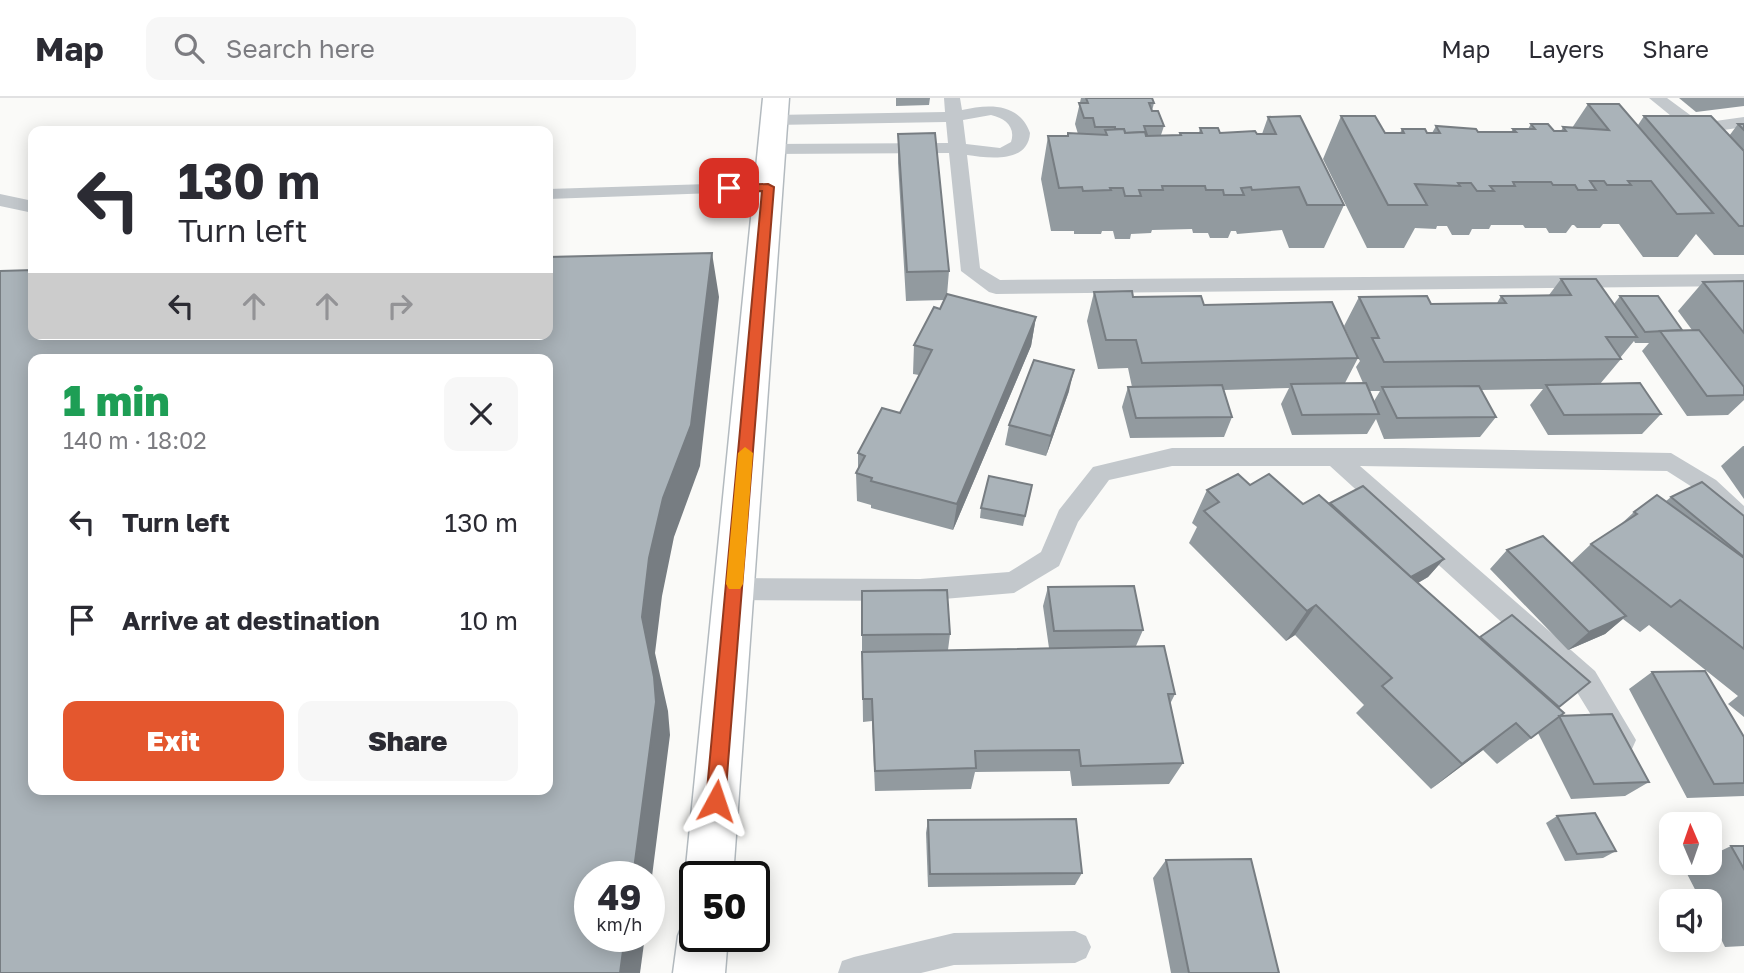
<!DOCTYPE html>
<meta charset="utf-8">
<style>
body{margin:0;font-family:"Golos Text",sans-serif;background:#f7f7f7;color:#2b2b33;height:100vh;display:flex;flex-direction:column;font-size:26px;white-space:nowrap}
*{box-sizing:border-box;margin:0}
p{font-size:23px;color:#7c7c81}
.icon{flex:none;width:38px;height:38px;fill:none;stroke:currentColor;stroke-width:2;stroke-linecap:round;stroke-linejoin:round}
.map{position:relative;flex:1;overflow:hidden}
.sheet{position:absolute;left:28px;top:256px;width:525px;height:441px;display:flex;flex-direction:column;background:#fff;border-radius:14px;box-shadow:0 4px 18px #0003}
.sheet>*{flex:none}
.guide{position:absolute;left:28px;top:28px;width:525px;height:214px;border-radius:14px;box-shadow:0 4px 18px #0003;background:#fff;color:#2b2b33;overflow:hidden}
.needle{width:46px;rotate:358deg}
.tools{position:absolute;left:1659px;top:714px;display:grid;gap:14px}
.tools a{display:grid;place-items:center;width:63px;height:63px;border-radius:14px;background:#fff;box-shadow:0 4px 18px #0003;font-size:35px}
.speed{position:absolute;left:574px;top:763px;display:flex;gap:14px;font-size:35px;font-weight:700;text-align:center}
.speed>*{display:grid;place-content:center;width:91px;height:91px;border-radius:50%;background:#fff;box-shadow:0 4px 18px #0003;line-height:1}
.speed small{font-size:18px;font-weight:400}
.speed .limit{border:4px solid #111;border-radius:10px;background:#fff;color:#111}
.pin{position:absolute;display:grid;place-items:center;width:60px;height:60px;color:#fff;margin:-30px;border-radius:14px;box-shadow:0 4px 10px #0006}
.me{position:absolute;width:77px;margin:-38px;rotate:5deg;stroke-linejoin:round;filter:drop-shadow(0 0 5px #0008)}
.turn{display:flex;align-items:center;gap:24px;height:147px;padding:0 35px;font-size:32px}
.turn .icon{width:91px;height:91px;stroke-width:2.5}
.turn b{display:block;font-size:49px;line-height:60px}
.lanes{display:flex;align-items:center;height:66px;padding:0 35px;background:#0003;justify-content:center;gap:35px;direction:ltr}
.lanes .off{opacity:.35}
.round{display:grid;place-items:center;flex:none;width:74px;height:74px;border-radius:14px;background:#f7f7f7}
.headline{display:flex;align-items:center;justify-content:space-between;height:119px;padding:0 35px}
h1{font-size:42px;font-weight:800;line-height:52px;color:#1e9e55}
.action{display:flex;gap:14px;margin-top:auto;padding:14px 35px}
.action a{flex:1;height:80px;border-radius:14px;background:#e4572e;color:#fff;font-size:28px;font-weight:800;line-height:80px;text-align:center}
.action a+a{background:#f7f7f7;color:#2b2b33}
ul{padding:0;list-style:none}
li{display:flex;align-items:center;gap:21px;height:98px;padding:0 35px}
li div{flex:1}
li b{display:block;font-size:26px}
li em{font-style:normal}
header{display:flex;align-items:center;gap:42px;box-sizing:border-box;height:98px;padding:0 35px;background:#fff;border-bottom:2px solid #e1e1e2}
header strong{font-size:33px}
nav{display:flex;gap:38px;margin-inline-start:auto;font-size:24px}
.search{width:490px;height:63px;background:#f7f7f7;display:flex;align-items:center;gap:18px;box-sizing:border-box;padding:0 24px;border-radius:14px;color:#7c7c81;font-size:26px}
.map>svg:first-child{display:block}
</style>
<header>
<strong>Map</strong>
<div class="search"><svg class="icon" aria-label="search" viewBox="0 0 24 24"><circle cx="10" cy="10" r="6"/><path d="M15 15l6 6"/></svg>Search here</div>
<nav><a>Map</a><a>Layers</a><a>Share</a></nav>
</header>
<div class="map">
<svg width="1744" height="875" viewBox="0 0 1744 875">
<rect width="100%" height="100%" fill="#fafaf8"/>
<g fill="none" stroke-linecap="round" stroke-linejoin="round">
<g stroke="#b3babf" stroke-width="3">
<g id="secondary">
<path d="M 763,0 L 789,0 L 733,779 L 695,779 L 695,797 L 685,779 Z"/>
<path d="M 695,816 L 695,838 L 728,838 L 725,875 L 673,875 L 678,838 L 685,820 Z"/>
</g>
</g>
<g fill="#c3c8cc" fill-rule="evenodd">
<path d="M 944,0 L 960,0 L 962,12 C 988,6 1019,4 1030,35 C 1028,66 988,60 967,57 L 980,170 L 1000,182 L 1744,176 L 1744,188 L 996,196 L 989,194 L 961,173 L 949,55 L 771,56 L 762,51 L 771,46 L 948,45 L 946,24 L 774,27 L 766,22 L 774,17 L 945,14 ZM 991,17 C 1005,20 1016,29 1011,44 L 1000,50 L 966,46 L 963,22 Z"/>
<path d="M 1649,0 L 1667,0 L 1701,25 L 1744,19 L 1744,29 L 1710,34 L 1744,70 L 1744,85 L 1738,84 L 1692,35 Z"/>
<path d="M 768,84 L 777,89 L 774,93 L 548,101 L 548,91 Z"/>
<path d="M 0,96 L 33,103 L 33,115 L 0,108 Z"/>
<path d="M 1172,350 L 1403,350 L 1671,355 L 1716,382 L 1744,408 L 1744,433 L 1735,430 L 1700,394 L 1667,373 L 1360,368 L 1595,573 L 1636,642 L 1632,651 L 1622,655 L 1612,651 L 1575,591 L 1330,368 L 1172,368 L 1109,382 L 1078,424 L 1059,468 L 1014,495 L 920,503 L 734,502 L 725,499 L 721,491 L 725,483 L 734,480 L 920,481 L 1009,474 L 1041,454 L 1059,412 L 1093,369 Z"/>
<path d="M 1075,833 L 1086,838 L 1091,849 L 1086,860 L 1075,865 L 954,867 L 921,875 L 838,875 L 842,863 L 854,859 L 954,835 Z"/>
</g>
<use href="#secondary" fill="#fff" fill-rule="evenodd"/>
</g>
<g fill="#929a9f" fill-rule="evenodd">
<path d="M 896,0 L 930,0 L 929,7 L 896,8 Z"/>
<path d="M 1081,0 L 1152,0 L 1154,5 L 1152,13 L 1164,28 L 1161,37 L 1179,37 L 1180,35 L 1199,35 L 1200,30 L 1220,35 L 1262,36 L 1268,19 L 1344,107 L 1324,150 L 1289,150 L 1282,132 L 1237,136 L 1236,133 L 1231,133 L 1228,140 L 1210,140 L 1208,135 L 1193,135 L 1192,131 L 1152,132 L 1151,135 L 1131,136 L 1130,141 L 1115,141 L 1113,133 L 1102,133 L 1101,136 L 1074,136 L 1074,133 L 1051,133 L 1041,81 L 1048,38 L 1067,38 L 1068,35 L 1078,36 L 1075,26 Z"/>
<path d="M 1679,0 L 1744,0 L 1744,8 L 1696,14 Z"/>
<path d="M 1588,6 L 1638,27 L 1644,18 L 1729,38 L 1738,26 L 1744,26 L 1744,157 L 1714,157 L 1696,136 L 1678,159 L 1643,159 L 1619,126 L 1603,126 L 1600,130 L 1577,130 L 1574,127 L 1572,127 L 1566,135 L 1549,135 L 1546,130 L 1525,130 L 1523,127 L 1491,127 L 1489,131 L 1472,131 L 1469,137 L 1452,137 L 1447,128 L 1437,128 L 1436,131 L 1415,130 L 1404,150 L 1367,150 L 1323,61 L 1341,18 L 1385,35 L 1400,35 L 1402,31 L 1432,35 L 1436,28 L 1478,34 L 1511,34 L 1513,31 L 1528,31 L 1531,26 L 1554,33 L 1561,33 L 1563,29 L 1572,30 Z"/>
<path d="M 898,36 L 949,173 L 947,197 L 1036,219 L 1031,248 L 953,432 L 871,410 L 871,407 L 857,403 L 856,375 L 858,372 L 858,355 L 900,315 L 919,277 L 913,276 L 914,247 L 940,211 L 944,202 L 906,203 L 898,65 Z"/>
<path d="M 1561,181 L 1614,206 L 1620,198 L 1682,232 L 1692,232 L 1678,213 L 1703,184 L 1744,183 L 1744,302 L 1728,317 L 1687,318 L 1642,253 L 1649,245 L 1635,245 L 1634,243 L 1620,260 L 1621,261 L 1600,286 L 1661,316 L 1642,336 L 1548,337 L 1530,307 L 1543,291 L 1481,292 L 1496,319 L 1480,339 L 1384,341 L 1376,321 L 1367,336 L 1292,337 L 1281,306 L 1289,290 L 1224,292 L 1232,319 L 1224,339 L 1130,340 L 1122,309 L 1128,289 L 1132,289 L 1128,270 L 1098,271 L 1087,223 L 1094,194 L 1204,207 L 1358,260 L 1344,228 L 1359,199 L 1431,206 L 1497,205 L 1501,198 L 1549,197 ZM 1358,260 L 1360,263 L 1356,269 L 1363,285 L 1345,285 ZM 1369,293 L 1380,293 L 1374,303 Z"/>
<path d="M 1069,293 L 1046,358 L 1005,347 L 1009,327 Z"/>
<path d="M 1743,348 L 1744,348 L 1744,401 L 1721,368 Z"/>
<path d="M 1032,387 L 1023,428 L 980,420 L 981,410 Z"/>
<path d="M 1250,387 L 1303,406 L 1330,407 L 1330,405 L 1444,461 L 1428,479 L 1418,485 L 1479,540 L 1512,517 L 1590,584 L 1558,610 L 1560,618 L 1649,684 L 1625,698 L 1571,701 L 1538,635 L 1497,666 L 1483,652 L 1431,691 L 1356,615 L 1364,607 L 1295,537 L 1286,543 L 1189,445 L 1197,429 L 1192,425 L 1207,392 Z"/>
<path d="M 1671,399 L 1744,418 L 1744,619 L 1728,606 L 1738,598 L 1649,527 L 1640,534 L 1623,521 L 1605,536 L 1568,552 L 1490,471 L 1507,452 L 1571,465 L 1591,446 L 1620,427 L 1634,414 L 1666,403 Z"/>
<path d="M 1048,489 L 1143,532 L 1136,548 L 1175,596 L 1170,606 L 1183,665 L 1169,686 L 1072,688 L 1070,673 L 975,674 L 971,691 L 875,693 L 872,623 L 863,624 L 862,554 L 862,493 L 950,536 L 948,552 L 1049,550 L 1043,508 Z"/>
<path d="M 1652,574 L 1744,639 L 1744,698 L 1687,700 L 1629,591 Z"/>
<path d="M 1557,718 L 1616,753 L 1603,760 L 1565,763 L 1546,725 Z"/>
<path d="M 928,722 L 1082,775 L 1075,787 L 928,789 L 926,735 Z"/>
<path d="M 1731,748 L 1744,748 L 1744,848 L 1725,849 L 1710,819 L 1710,803 L 1701,803 L 1684,770 L 1695,765 L 1710,765 L 1710,758 Z"/>
<path d="M 1166,762 L 1279,875 L 1171,875 L 1153,780 Z"/>
</g>
<g fill="#777d82">
<path d="M 712,155 L 719,199 L 700,368 L 674,439 L 662,498 L 655,555 L 668,613 L 670,637 L 649,802 L 649,779 L 633,779 L 642,519 L 649,460 L 663,400 Z"/>
<path d="M 1036,219 L 1031,248 L 953,432 L 957,406 Z"/>
<path d="M 1074,272 L 1069,293 L 1046,358 L 1051,338 Z"/>
<path d="M 1444,461 L 1428,479 L 1395,498 L 1410,480 Z"/>
<path d="M 1316,507 L 1295,537 L 1286,543 L 1307,513 Z"/>
<path d="M 1626,518 L 1605,536 L 1568,552 L 1589,534 Z"/>
<path d="M 1516,625 L 1483,652 L 1431,691 L 1462,666 Z"/>
<path d="M 625,838 L 645,838 L 640,875 L 620,875 Z"/>
</g>
<g fill="#aab3b9" stroke="#777d82" stroke-width="2" fill-rule="evenodd">
<path d="M 1086,0 L 1152,0 L 1154,5 L 1149,5 L 1152,13 L 1158,13 L 1164,28 L 1144,28 L 1147,37 L 1146,37 L 1145,34 L 1125,35 L 1124,31 L 1115,31 L 1115,29 L 1095,29 L 1093,20 L 1084,20 L 1079,5 L 1088,5 Z"/>
<path d="M 1588,6 L 1619,6 L 1713,115 L 1677,116 L 1651,83 L 1628,83 L 1631,87 L 1607,87 L 1604,83 L 1590,83 L 1596,92 L 1578,92 L 1575,87 L 1553,87 L 1551,84 L 1513,84 L 1515,88 L 1490,88 L 1494,93 L 1477,93 L 1471,85 L 1458,85 L 1460,88 L 1415,86 L 1427,107 L 1388,107 L 1341,18 L 1375,18 L 1385,35 L 1404,35 L 1402,31 L 1425,31 L 1427,35 L 1440,35 L 1436,28 L 1476,31 L 1478,34 L 1516,34 L 1513,31 L 1535,31 L 1531,26 L 1548,26 L 1554,33 L 1566,33 L 1563,29 L 1609,32 Z"/>
<path d="M 1300,18 L 1344,107 L 1307,107 L 1299,89 L 1252,92 L 1251,89 L 1241,90 L 1244,97 L 1224,97 L 1223,92 L 1206,92 L 1205,88 L 1162,88 L 1163,92 L 1139,92 L 1141,98 L 1125,98 L 1123,90 L 1110,90 L 1111,92 L 1083,93 L 1082,89 L 1059,90 L 1048,38 L 1068,38 L 1068,35 L 1107,37 L 1105,32 L 1124,31 L 1125,35 L 1145,34 L 1146,38 L 1181,37 L 1180,35 L 1202,35 L 1200,30 L 1218,30 L 1220,35 L 1255,33 L 1257,36 L 1276,36 L 1268,19 Z"/>
<path d="M 1644,18 L 1711,18 L 1744,53 L 1744,128 L 1739,128 Z"/>
<path d="M 1738,26 L 1744,26 L 1744,32 Z"/>
<path d="M 935,35 L 949,173 L 907,174 L 898,36 Z"/>
<path d="M 712,155 L 691,327 L 663,400 L 649,460 L 642,519 L 654,579 L 656,604 L 633,779 L 590,779 L 590,838 L 625,838 L 620,875 L 0,875 L 0,173 L 33,172 L 33,236 L 548,236 L 548,159 ZM 33,261 L 548,261 L 548,691 L 33,691 Z"/>
<path d="M 1561,181 L 1596,181 L 1637,239 L 1606,239 L 1621,261 L 1384,264 L 1372,240 L 1379,240 L 1359,199 L 1427,198 L 1431,206 L 1506,205 L 1501,198 L 1571,197 Z"/>
<path d="M 1744,183 L 1744,235 L 1703,184 Z"/>
<path d="M 1132,193 L 1133,199 L 1201,198 L 1204,207 L 1332,204 L 1358,260 L 1142,265 L 1136,242 L 1106,242 L 1094,194 Z"/>
<path d="M 947,196 L 1036,219 L 957,406 L 871,383 L 872,380 L 856,375 L 865,358 L 858,355 L 882,310 L 900,315 L 932,252 L 914,247 L 934,209 L 940,211 Z"/>
<path d="M 1620,198 L 1658,198 L 1682,232 L 1645,234 Z"/>
<path d="M 1699,232 L 1744,289 L 1744,297 L 1707,298 L 1660,233 Z"/>
<path d="M 1034,262 L 1074,272 L 1051,338 L 1009,327 Z"/>
<path d="M 1366,285 L 1379,316 L 1302,317 L 1291,286 Z"/>
<path d="M 1640,285 L 1661,316 L 1564,317 L 1546,287 Z"/>
<path d="M 1222,287 L 1232,319 L 1136,320 L 1128,289 Z"/>
<path d="M 1479,288 L 1496,319 L 1397,320 L 1382,289 Z"/>
<path d="M 1238,376 L 1250,387 L 1269,376 L 1303,406 L 1319,397 L 1564,615 L 1531,640 L 1516,625 L 1462,666 L 1382,588 L 1392,580 L 1316,507 L 1307,513 L 1204,413 L 1219,404 L 1207,392 Z"/>
<path d="M 989,378 L 1032,387 L 1025,418 L 981,410 Z"/>
<path d="M 1702,384 L 1744,418 L 1744,459 L 1671,399 Z"/>
<path d="M 1363,388 L 1444,461 L 1411,479 L 1330,405 Z"/>
<path d="M 1657,397 L 1744,460 L 1744,551 L 1680,502 L 1671,509 L 1591,446 L 1637,416 L 1634,414 Z"/>
<path d="M 1543,438 L 1626,518 L 1589,534 L 1507,452 Z"/>
<path d="M 1134,488 L 1143,532 L 1054,533 L 1048,489 Z"/>
<path d="M 947,492 L 950,536 L 862,537 L 862,493 Z"/>
<path d="M 1512,517 L 1590,584 L 1559,609 L 1480,539 Z"/>
<path d="M 1164,548 L 1175,596 L 1168,596 L 1183,665 L 1081,668 L 1079,652 L 975,653 L 976,670 L 875,673 L 872,601 L 863,601 L 862,554 Z"/>
<path d="M 1705,573 L 1744,639 L 1744,685 L 1714,686 L 1652,574 Z"/>
<path d="M 1612,616 L 1649,684 L 1594,686 L 1559,618 Z"/>
<path d="M 1595,715 L 1616,753 L 1577,756 L 1557,718 Z"/>
<path d="M 1076,721 L 1082,775 L 930,776 L 928,722 Z"/>
<path d="M 1731,748 L 1744,748 L 1744,771 Z"/>
<path d="M 1251,761 L 1279,875 L 1189,875 L 1166,762 Z"/>
</g>
<path fill="#e4572e" stroke="#94391e" stroke-width="2" d="M 768,86 L 774,89 L 725,703 L 722,709 L 716,712 L 709,709 L 706,703 L 762,93 L 729,94 L 723,90 L 729,87 Z"/>
<path fill="#f59e0b" d="M 745,349 L 753,355 L 743,486 L 740,491 L 729,491 L 726,486 L 738,355 Z"/>
</svg>
<div class="tools">
<a><svg class="needle" viewBox="-14 -14 28 28"><path d="M0-13l5 13h-10z" fill="#e53935"/><path d="M0 13l5-13h-10z" fill="#7c7c81"/></svg></a>
<a><svg class="icon" aria-label="sound" viewBox="0 0 24 24"><path d="M4 9h4l5-4v14l-5-4H4zM17 9q2 3 0 6"/></svg></a>
</div>
<div class="speed"><div>49<small>km/h</small></div><div class="limit">50</div></div>
<div class="pin" style="left:729px;top:90px;background:#d93025"><svg class="icon" aria-label="arrive" viewBox="0 0 24 24"><path d="M6 21V4h12l-3 4 3 4H6"/></svg></div>
<svg class="me" style="left:716px;top:703px" viewBox="-20 -20 40 40"><path d="M0-17L14 15 0 8-14 15z" fill="#e4572e" stroke="#fff" stroke-width="4"/></svg>
<div class="guide">
<div class="turn"><svg class="icon" aria-label="left" viewBox="0 0 24 24"><path d="M17 20v-9H6M10 6l-5 5 5 5"/></svg><div><b>130 m</b>Turn left</div></div>
<div class="lanes"><svg class="icon" aria-label="left" viewBox="0 0 24 24"><path d="M17 20v-9H6M10 6l-5 5 5 5"/></svg><svg class="icon off" aria-label="ahead" viewBox="0 0 24 24"><path d="M12 20V5M6 11l6-6 6 6"/></svg><svg class="icon off" aria-label="ahead" viewBox="0 0 24 24"><path d="M12 20V5M6 11l6-6 6 6"/></svg><svg class="icon off" aria-label="right" viewBox="0 0 24 24"><path d="M7 20v-9h11M14 6l5 5-5 5"/></svg></div>
</div>
<section class="sheet">
<div class="headline"><div><h1>1 min</h1><p>140 m · 18:02</p></div><a class="round"><svg class="icon" aria-label="close" viewBox="0 0 24 24"><path d="M6 6l12 12M18 6L6 18"/></svg></a></div>
<ul>
<li><svg class="icon" aria-label="left" viewBox="0 0 24 24"><path d="M17 20v-9H6M10 6l-5 5 5 5"/></svg><div><b>Turn left</b></div><em>130 m</em></li>
<li><svg class="icon" aria-label="arrive" viewBox="0 0 24 24"><path d="M6 21V4h12l-3 4 3 4H6"/></svg><div><b>Arrive at destination</b></div><em>10 m</em></li>
</ul>
<div class="action"><a>Exit</a><a>Share</a></div>
</section>
</div>
